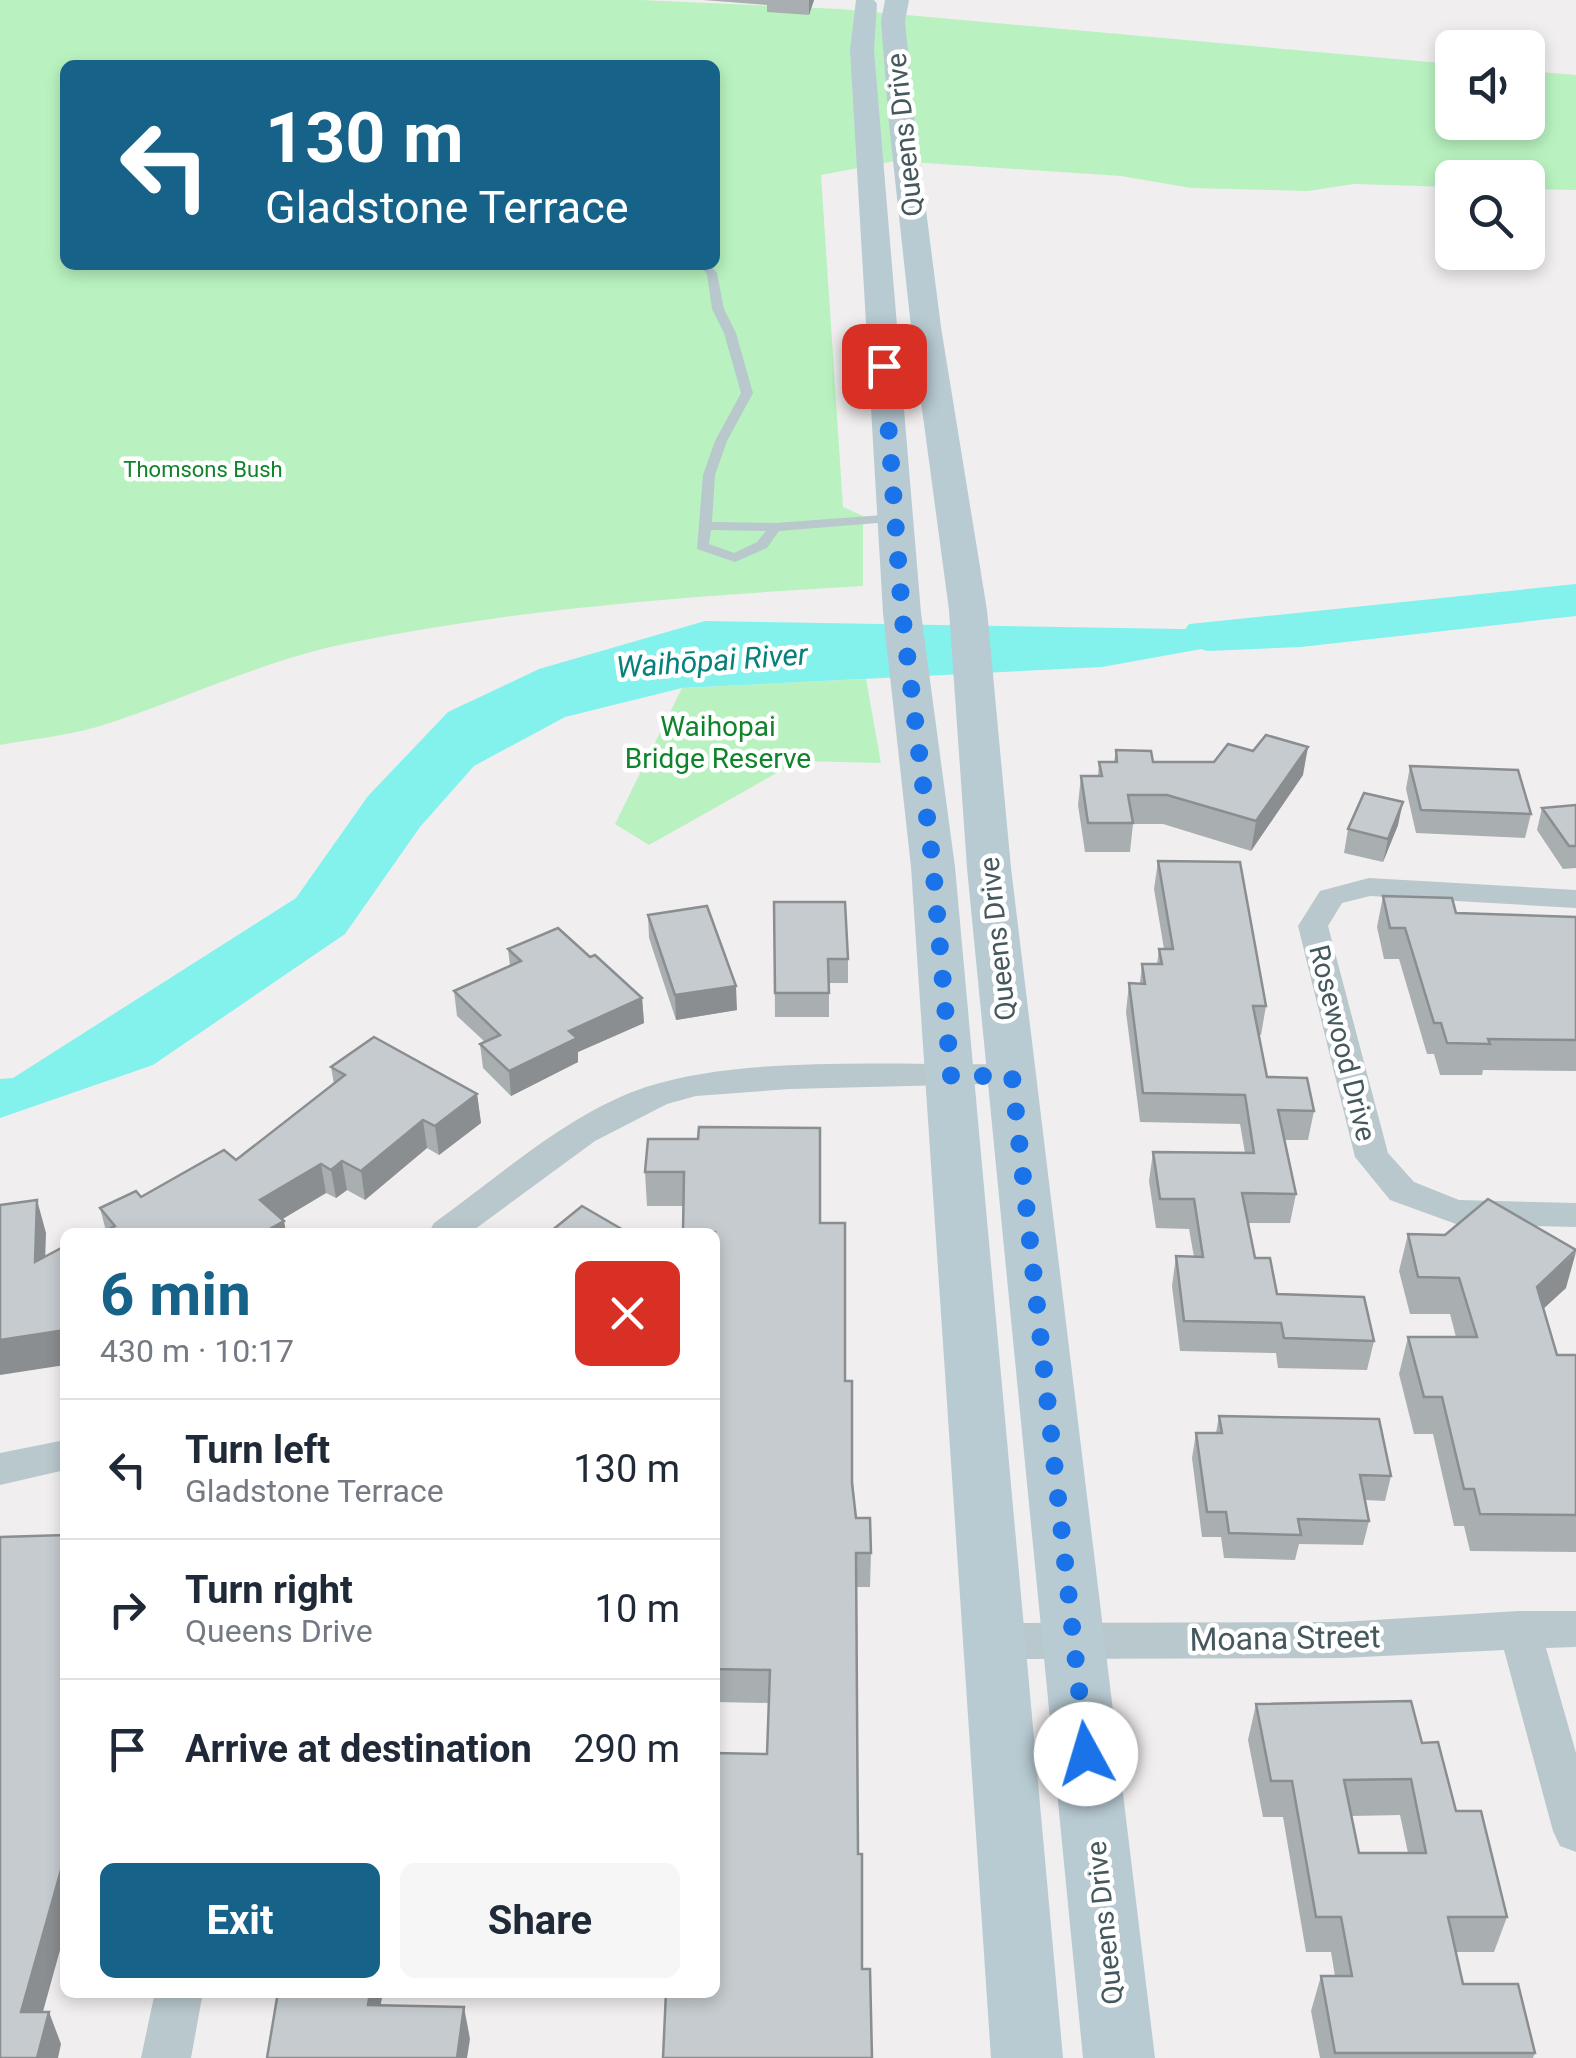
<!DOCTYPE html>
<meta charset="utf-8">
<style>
body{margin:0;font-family:Roboto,sans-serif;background:#f6f6f7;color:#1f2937;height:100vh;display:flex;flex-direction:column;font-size:38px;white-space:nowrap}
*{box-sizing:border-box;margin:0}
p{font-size:32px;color:#747a83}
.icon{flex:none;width:55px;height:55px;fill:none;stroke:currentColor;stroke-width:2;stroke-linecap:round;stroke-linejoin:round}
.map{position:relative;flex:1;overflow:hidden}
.details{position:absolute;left:60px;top:1228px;width:660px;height:770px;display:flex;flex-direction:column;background:#fff;border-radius:15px;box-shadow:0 5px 15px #0003}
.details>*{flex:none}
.banner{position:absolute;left:60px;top:60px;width:660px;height:210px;border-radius:15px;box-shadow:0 5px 15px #0003;background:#166289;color:#fff;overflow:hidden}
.tools{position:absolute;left:1435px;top:30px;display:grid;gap:20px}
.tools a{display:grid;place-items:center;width:110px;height:110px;border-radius:15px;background:#fff;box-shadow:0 5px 15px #0003;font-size:50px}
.pin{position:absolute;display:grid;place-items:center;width:85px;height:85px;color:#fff;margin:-42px;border-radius:20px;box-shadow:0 5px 15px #0006}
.me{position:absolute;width:110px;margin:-55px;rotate:354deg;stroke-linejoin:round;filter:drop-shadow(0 0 8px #0008)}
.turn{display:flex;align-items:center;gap:35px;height:210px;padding:0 40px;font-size:45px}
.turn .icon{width:130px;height:130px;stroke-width:2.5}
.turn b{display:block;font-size:70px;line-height:85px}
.round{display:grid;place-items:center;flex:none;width:105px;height:105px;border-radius:15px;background:#f6f6f7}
.summary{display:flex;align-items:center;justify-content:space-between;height:170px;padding:0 40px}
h1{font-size:60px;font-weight:700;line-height:75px;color:#166289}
.primary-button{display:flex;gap:20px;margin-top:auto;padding:20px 40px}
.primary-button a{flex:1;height:115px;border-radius:15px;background:#166289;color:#fff;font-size:40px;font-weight:700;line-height:115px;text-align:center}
.primary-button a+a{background:#f6f6f7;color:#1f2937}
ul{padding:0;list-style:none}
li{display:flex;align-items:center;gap:30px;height:140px;padding:0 40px;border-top:2px solid #e0e1e3}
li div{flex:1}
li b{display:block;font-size:38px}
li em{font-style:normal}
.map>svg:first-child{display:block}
</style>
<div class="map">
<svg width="1576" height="2058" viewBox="0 0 1576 2058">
<rect width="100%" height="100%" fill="#f1eeef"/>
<g fill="#b9f2c0" fill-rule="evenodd">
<path d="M 0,0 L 641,0 L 840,9 L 1452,64 L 1452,122 L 1528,122 L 1528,71 L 1576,75 L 1576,190 L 1528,189 L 1528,178 L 1452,178 L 1452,187 L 1354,184 L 1308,191 L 1191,188 L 1121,176 L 895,161 L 821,175 L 843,507 L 863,516 L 863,586 C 691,596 519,608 349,643 C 262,660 182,701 97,727 C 66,736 32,739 0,745 ZM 65,65 L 715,65 L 715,265 L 65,265 Z"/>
<path d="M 866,679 L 881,763 L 798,761 L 649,845 L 615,824 L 682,688 Z"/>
</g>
<path fill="#83f2ed" d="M 705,621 L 1301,631 L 1102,667 L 682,688 L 565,717 L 474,766 L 420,827 L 345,934 L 153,1065 L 0,1118 L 0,1079 L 13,1078 L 296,898 L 368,796 L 448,712 L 539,669 Z"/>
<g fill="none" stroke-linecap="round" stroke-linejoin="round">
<path fill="#83f2ed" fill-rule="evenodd" d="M 1576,584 L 1576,616 L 1301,647 L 1208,651 L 1189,646 L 1181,635 L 1189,624 Z"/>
<path fill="#b8c8cc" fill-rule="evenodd" d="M 699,265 L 710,265 L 717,273 L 724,309 L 736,333 L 753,393 L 727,441 L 715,475 L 712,522 L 775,523 L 897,514 L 904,518 L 902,521 L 779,531 L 767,548 L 735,562 L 697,549 L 703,475 L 715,441 L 741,393 L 724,333 L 712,309 L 707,274 ZM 711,530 L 766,531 L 757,542 L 734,553 L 709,544 Z"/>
<g fill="#b8c8cc" fill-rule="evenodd">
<path d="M 1369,878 L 1576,890 L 1576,908 L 1370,896 L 1342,903 L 1328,926 L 1388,1153 L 1414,1182 L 1459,1200 L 1576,1203 L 1576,1227 L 1456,1224 L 1390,1200 L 1355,1157 L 1298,926 L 1320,891 Z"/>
<path d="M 1012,1064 L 1024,1067 L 1029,1075 L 1024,1083 L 790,1089 L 696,1096 L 667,1104 L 595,1141 L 471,1232 L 429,1232 L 434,1223 C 500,1176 568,1113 646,1087 C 746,1054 905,1066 1012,1064 Z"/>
<path d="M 65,1440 L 65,1470 L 0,1485 L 0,1453 Z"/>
<path d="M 1519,1611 L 1576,1611 L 1576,1647 L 1546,1648 L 1576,1753 L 1576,1852 L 1560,1846 L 1553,1831 L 1504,1650 L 1342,1658 L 995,1659 L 980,1654 L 974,1641 L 980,1628 L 995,1623 L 1342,1622 Z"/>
<path d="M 155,1992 L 203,1992 L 191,2058 L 141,2058 Z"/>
</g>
<g fill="#b8cbd2" fill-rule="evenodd">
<path d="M 856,0 L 874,0 L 877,4 L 874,50 L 921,613 L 955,867 L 1063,2058 L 991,2058 L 911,867 L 883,613 L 850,50 Z"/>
<path d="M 885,0 L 909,0 L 905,21 L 915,124 L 941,327 L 987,610 L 1011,868 L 1155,2058 L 1083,2058 L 967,868 L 949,610 L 911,327 L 889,124 L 881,21 Z"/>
</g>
</g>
<g fill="#a9afb1" fill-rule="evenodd">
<path d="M 703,0 L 814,0 L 809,15 L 767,12 L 767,5 Z"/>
<path d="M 1116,750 L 1153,762 L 1303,775 L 1251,851 L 1163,824 L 1133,824 L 1130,852 L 1085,852 L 1078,805 L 1081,776 L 1098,776 L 1099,762 L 1114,762 Z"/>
<path d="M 1410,766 L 1531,814 L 1525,838 L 1416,833 L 1406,789 Z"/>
<path d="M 1576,805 L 1576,868 L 1563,869 L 1537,830 L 1542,808 Z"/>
<path d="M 1398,825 L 1383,862 L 1344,853 L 1348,829 Z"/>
<path d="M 1158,861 L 1266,1006 L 1261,1035 L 1259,1035 L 1267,1077 L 1314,1111 L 1308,1140 L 1285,1140 L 1296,1194 L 1290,1223 L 1248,1223 L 1255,1258 L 1277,1294 L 1374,1341 L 1367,1370 L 1278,1368 L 1276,1353 L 1180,1351 L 1172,1286 L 1176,1256 L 1194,1257 L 1189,1229 L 1156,1228 L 1149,1181 L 1153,1152 L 1245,1153 L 1240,1124 L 1140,1122 L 1126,1012 L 1129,983 L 1140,983 L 1142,964 L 1157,964 L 1159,949 L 1164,949 L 1154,889 Z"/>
<path d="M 1383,896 L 1456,913 L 1576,917 L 1576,1071 L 1483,1070 L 1482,1075 L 1440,1075 L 1434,1054 L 1427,1054 L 1399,959 L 1384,959 L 1377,927 Z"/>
<path d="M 774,902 L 848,959 L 848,983 L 829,983 L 829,1017 L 775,1017 Z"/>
<path d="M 648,915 L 737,1010 L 676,1020 L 649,938 Z"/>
<path d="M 508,949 L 590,957 L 642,998 L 644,1023 L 578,1052 L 578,1062 L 511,1096 L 483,1068 L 480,1044 L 485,1042 L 457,1016 L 454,991 L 510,966 Z"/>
<path d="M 331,1067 L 477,1094 L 481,1123 L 439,1155 L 427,1148 L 365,1200 L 347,1190 L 336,1198 L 326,1193 L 282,1219 L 106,1231 L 100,1208 L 141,1197 L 236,1160 L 334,1084 Z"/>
<path d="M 648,1139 L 820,1223 L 845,1381 L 856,1518 L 871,1553 L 870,1587 L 857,1587 L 858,1854 L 862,1969 L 872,2058 L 767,1754 L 769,1703 L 715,1702 L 715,1232 L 684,1206 L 647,1206 L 645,1172 Z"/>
<path d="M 1408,1234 L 1566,1288 L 1543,1308 L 1557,1355 L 1576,1355 L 1576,1552 L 1470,1551 L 1464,1526 L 1454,1526 L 1433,1434 L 1414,1434 L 1399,1374 L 1408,1337 L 1456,1337 L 1450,1314 L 1410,1314 L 1399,1271 Z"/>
<path d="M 1219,1416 L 1391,1476 L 1385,1501 L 1365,1500 L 1369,1521 L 1363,1545 L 1299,1544 L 1295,1560 L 1224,1558 L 1221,1537 L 1202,1537 L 1192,1458 L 1196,1433 L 1216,1433 Z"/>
<path d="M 1256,1704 L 1422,1743 L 1507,1917 L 1494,1952 L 1456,1952 L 1463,1984 L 1535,2053 L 1533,2058 L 1320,2058 L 1311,2011 L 1321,1976 L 1335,1976 L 1331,1952 L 1306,1952 L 1283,1817 L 1263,1817 L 1248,1740 ZM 1400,1815 L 1408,1853 L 1359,1853 L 1352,1816 Z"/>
</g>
<g fill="#8a8e90">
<path d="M 809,0 L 814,0 L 809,15 Z"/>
<path d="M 1308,747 L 1303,775 L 1251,851 L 1256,821 Z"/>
<path d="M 1403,802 L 1398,825 L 1383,862 L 1388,839 Z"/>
<path d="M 736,986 L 737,1010 L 676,1020 L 675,995 Z"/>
<path d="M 642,998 L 644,1023 L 578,1052 L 578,1062 L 511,1096 L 509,1071 L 569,1031 Z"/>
<path d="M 477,1094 L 481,1123 L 439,1155 L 435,1126 Z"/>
<path d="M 423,1120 L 427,1148 L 365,1200 L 361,1171 Z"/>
<path d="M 342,1161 L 347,1190 L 336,1198 L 331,1170 Z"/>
<path d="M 321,1164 L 326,1193 L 266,1229 L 260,1200 Z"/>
<path d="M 37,1200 L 46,1233 L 44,1295 L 35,1262 Z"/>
<path d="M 284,1221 L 286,1232 L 264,1232 Z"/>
<path d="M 1576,1252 L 1566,1288 L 1527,1324 L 1537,1287 Z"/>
<path d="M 65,1330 L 65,1365 L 0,1375 L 0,1340 Z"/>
<path d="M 65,1856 L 65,1932 L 34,2044 L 21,2012 Z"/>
<path d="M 370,1992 L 383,1992 L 375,2038 L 368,2005 Z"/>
<path d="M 464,2007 L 470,2039 L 467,2058 L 457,2058 Z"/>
<path d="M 49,2012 L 61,2044 L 58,2058 L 37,2058 Z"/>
</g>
<g fill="#c5cbce" stroke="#8a8e90" stroke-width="2.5" fill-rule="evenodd">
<path d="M 1266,735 L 1308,747 L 1256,821 L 1167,795 L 1128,795 L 1133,823 L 1088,823 L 1081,776 L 1102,776 L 1099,762 L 1117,762 L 1116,750 L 1151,751 L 1153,762 L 1214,762 L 1228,744 L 1253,751 Z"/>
<path d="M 1410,766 L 1518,770 L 1531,814 L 1421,810 Z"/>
<path d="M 1364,793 L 1403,802 L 1388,839 L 1348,829 Z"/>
<path d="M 1576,805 L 1576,846 L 1569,846 L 1542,808 Z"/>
<path d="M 1158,861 L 1240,862 L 1266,1006 L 1253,1006 L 1267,1077 L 1307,1078 L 1314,1111 L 1278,1110 L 1296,1194 L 1242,1193 L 1255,1258 L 1270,1258 L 1277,1294 L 1364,1297 L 1374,1341 L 1284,1338 L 1281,1323 L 1184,1321 L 1176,1256 L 1203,1257 L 1194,1199 L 1160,1199 L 1153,1152 L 1254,1153 L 1245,1095 L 1143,1093 L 1129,983 L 1145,984 L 1142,964 L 1162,964 L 1159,949 L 1173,949 Z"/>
<path d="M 1383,896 L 1452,898 L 1456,913 L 1576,917 L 1576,1040 L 1488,1039 L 1490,1044 L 1447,1043 L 1441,1023 L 1434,1023 L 1405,928 L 1390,928 Z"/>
<path d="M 774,902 L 845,902 L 848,959 L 828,959 L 829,993 L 775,993 Z"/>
<path d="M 707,906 L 736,986 L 675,995 L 648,915 Z"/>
<path d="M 558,928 L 590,957 L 595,955 L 642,998 L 569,1031 L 577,1038 L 509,1071 L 480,1044 L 500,1035 L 454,991 L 521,961 L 508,949 Z"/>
<path d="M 374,1037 L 477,1094 L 435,1126 L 423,1120 L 361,1171 L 342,1161 L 331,1170 L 321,1164 L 260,1200 L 284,1221 L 264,1232 L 103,1232 L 115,1226 L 100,1208 L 136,1191 L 141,1197 L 224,1150 L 236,1160 L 345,1075 L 331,1067 Z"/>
<path d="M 699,1127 L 820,1128 L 820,1223 L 845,1223 L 845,1381 L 852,1381 L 852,1483 L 856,1518 L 870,1518 L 871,1553 L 856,1553 L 858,1854 L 862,1854 L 862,1969 L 870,1969 L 872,2058 L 663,2058 L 666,1992 L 715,1992 L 715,1753 L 767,1754 L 770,1670 L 715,1669 L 715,1232 L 683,1232 L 684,1172 L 645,1172 L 648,1139 L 698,1139 Z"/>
<path d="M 1488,1199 L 1576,1250 L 1537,1287 L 1557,1355 L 1576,1355 L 1576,1515 L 1480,1514 L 1474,1489 L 1464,1489 L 1442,1397 L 1424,1397 L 1408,1337 L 1477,1337 L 1459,1278 L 1418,1277 L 1408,1234 L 1445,1235 Z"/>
<path d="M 37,1200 L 35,1262 L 65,1246 L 65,1330 L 0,1340 L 0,1205 Z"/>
<path d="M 582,1206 L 625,1231 L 550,1232 Z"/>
<path d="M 1219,1416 L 1379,1419 L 1391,1476 L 1360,1475 L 1369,1521 L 1298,1519 L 1301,1535 L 1229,1533 L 1226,1512 L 1207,1512 L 1196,1433 L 1222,1433 Z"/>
<path d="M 65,1535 L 65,1856 L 21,2012 L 49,2012 L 37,2058 L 0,2058 L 0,1537 Z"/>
<path d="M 1411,1701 L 1422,1743 L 1438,1742 L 1456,1811 L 1481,1811 L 1507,1917 L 1448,1917 L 1463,1984 L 1518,1984 L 1535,2053 L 1335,2053 L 1321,1976 L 1352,1976 L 1341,1917 L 1316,1917 L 1292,1781 L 1271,1781 L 1256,1704 ZM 1411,1779 L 1426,1853 L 1359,1853 L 1344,1780 Z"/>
<path d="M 278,1992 L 370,1992 L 368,2005 L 464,2007 L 457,2058 L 267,2058 Z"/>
</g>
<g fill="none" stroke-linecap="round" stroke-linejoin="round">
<path stroke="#1a73e8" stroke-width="18" stroke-dasharray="0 32.4" d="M 884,366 L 902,613 L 933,866 L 951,1076 L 1012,1076 L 1086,1754"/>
</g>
<g text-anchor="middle" stroke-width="9" stroke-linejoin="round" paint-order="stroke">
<g font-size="22" fill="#10842c" stroke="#fff">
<text x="203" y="477">Thomsons Bush</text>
</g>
<g font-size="28" fill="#45585d" stroke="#fff">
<text transform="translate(904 135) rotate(-96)" y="10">Queens Drive</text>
<text transform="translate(997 939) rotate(-96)" y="10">Queens Drive</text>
<text transform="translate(1343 1043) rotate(76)" y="10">Rosewood Drive</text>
<text transform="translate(1104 1923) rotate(-96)" y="10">Queens Drive</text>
</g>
<g font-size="28" fill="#10842c" stroke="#fff">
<text x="718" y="736">Waihopai<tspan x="718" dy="32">Bridge Reserve</tspan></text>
</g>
<g font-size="30" font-style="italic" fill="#06827d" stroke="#fff">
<text transform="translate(712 661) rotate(-4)" y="10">Waihōpai River</text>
</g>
<g font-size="32" fill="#45585d" stroke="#fff">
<text transform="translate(1285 1638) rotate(-1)" y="11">Moana Street</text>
</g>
</g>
</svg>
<div class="tools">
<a><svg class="icon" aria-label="sound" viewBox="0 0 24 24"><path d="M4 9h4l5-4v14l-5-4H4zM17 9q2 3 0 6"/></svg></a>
<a><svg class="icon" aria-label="search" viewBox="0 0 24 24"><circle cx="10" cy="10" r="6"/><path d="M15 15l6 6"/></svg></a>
</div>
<div class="pin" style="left:884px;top:366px;background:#d93025"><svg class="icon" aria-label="arrive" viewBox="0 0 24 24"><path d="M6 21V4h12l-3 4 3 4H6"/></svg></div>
<svg class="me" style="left:1086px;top:1754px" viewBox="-20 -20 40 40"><circle r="19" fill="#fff"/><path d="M0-13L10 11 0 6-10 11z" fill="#1a73e8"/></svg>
<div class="banner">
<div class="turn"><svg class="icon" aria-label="left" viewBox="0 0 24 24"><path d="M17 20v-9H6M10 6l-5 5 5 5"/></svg><div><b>130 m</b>Gladstone Terrace</div></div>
</div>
<section class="details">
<div class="summary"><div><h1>6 min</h1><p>430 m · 10:17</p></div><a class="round" style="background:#d93025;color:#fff"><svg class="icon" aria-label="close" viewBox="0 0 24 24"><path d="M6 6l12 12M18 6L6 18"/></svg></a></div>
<ul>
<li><svg class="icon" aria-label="left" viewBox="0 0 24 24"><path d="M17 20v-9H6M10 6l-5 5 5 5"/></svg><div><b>Turn left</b><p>Gladstone Terrace</p></div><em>130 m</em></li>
<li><svg class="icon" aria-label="right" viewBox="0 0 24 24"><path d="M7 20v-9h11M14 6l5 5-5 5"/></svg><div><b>Turn right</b><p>Queens Drive</p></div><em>10 m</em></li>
<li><svg class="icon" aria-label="arrive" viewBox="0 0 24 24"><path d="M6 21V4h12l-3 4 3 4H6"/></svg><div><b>Arrive at destination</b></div><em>290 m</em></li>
</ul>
<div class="primary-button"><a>Exit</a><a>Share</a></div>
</section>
</div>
